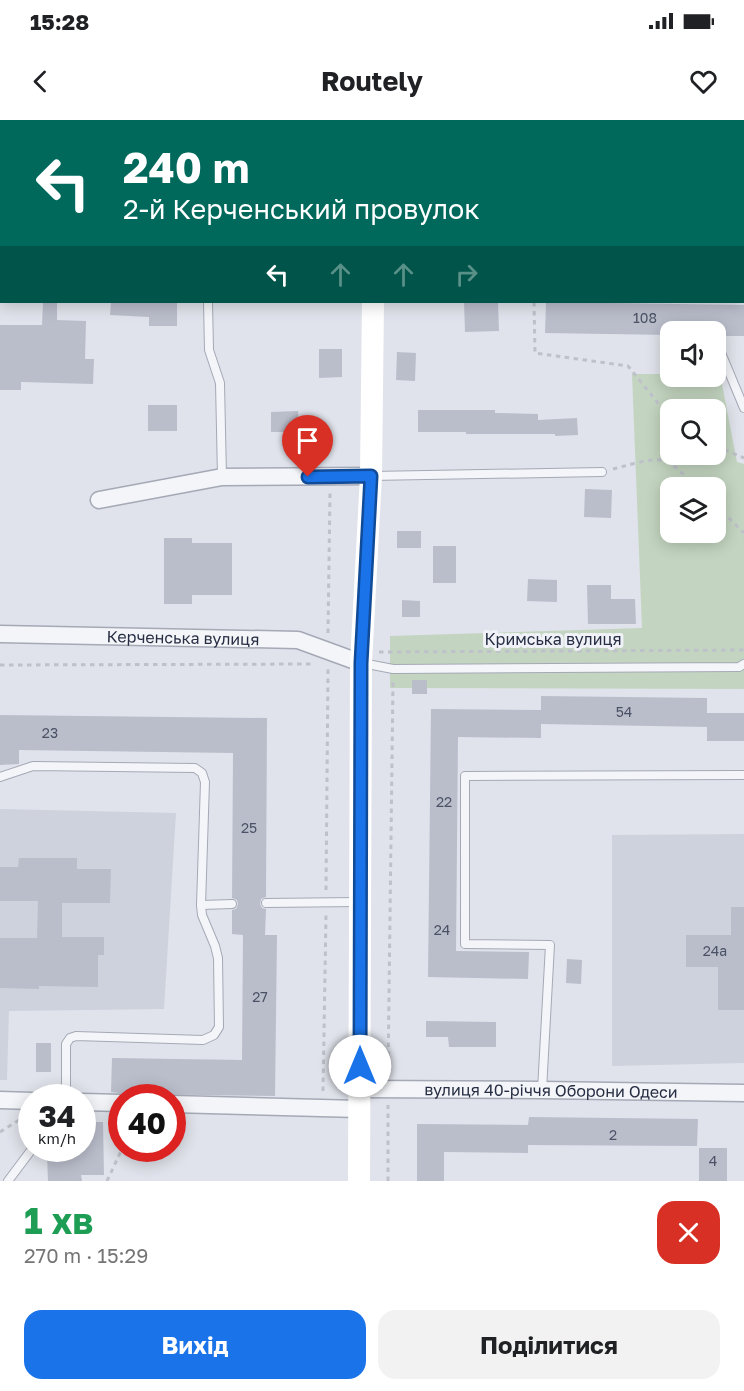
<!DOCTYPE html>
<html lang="uk">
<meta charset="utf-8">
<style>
body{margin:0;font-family:"Golos Text",sans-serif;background:#f2f2f2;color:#202124;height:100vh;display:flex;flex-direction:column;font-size:22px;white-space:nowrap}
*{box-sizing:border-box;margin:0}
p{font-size:20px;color:#757577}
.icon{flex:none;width:33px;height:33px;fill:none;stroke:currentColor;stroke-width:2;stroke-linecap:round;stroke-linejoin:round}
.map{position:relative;height:1061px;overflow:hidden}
.panel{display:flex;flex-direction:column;background:#fff;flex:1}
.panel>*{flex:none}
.guide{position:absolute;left:0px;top:0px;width:744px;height:183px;box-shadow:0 3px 15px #0003;background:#00695c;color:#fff;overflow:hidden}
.buttons{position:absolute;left:660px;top:201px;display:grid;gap:12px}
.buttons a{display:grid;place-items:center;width:66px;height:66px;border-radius:12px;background:#fff;box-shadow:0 3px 15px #0003;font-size:30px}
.speed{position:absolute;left:18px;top:964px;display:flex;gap:12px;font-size:30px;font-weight:700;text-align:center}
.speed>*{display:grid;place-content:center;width:78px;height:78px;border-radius:50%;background:#fff;box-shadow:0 3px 15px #0003;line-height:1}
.speed small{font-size:15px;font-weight:400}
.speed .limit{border:9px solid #d22;background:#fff;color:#111}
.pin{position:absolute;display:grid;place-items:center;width:51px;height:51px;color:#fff;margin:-62px -26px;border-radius:50% 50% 50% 0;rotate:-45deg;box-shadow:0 0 6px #0007}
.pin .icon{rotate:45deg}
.me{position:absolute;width:66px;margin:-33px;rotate:0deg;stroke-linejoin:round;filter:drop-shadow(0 0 4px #0008)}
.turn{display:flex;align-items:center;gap:21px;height:126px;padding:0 24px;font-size:27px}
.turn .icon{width:78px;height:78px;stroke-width:2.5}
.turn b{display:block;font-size:42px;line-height:51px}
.lanes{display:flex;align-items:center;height:57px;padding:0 24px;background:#0003;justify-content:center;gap:30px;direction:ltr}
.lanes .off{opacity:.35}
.round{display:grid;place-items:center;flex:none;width:63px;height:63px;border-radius:18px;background:#f2f2f2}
.head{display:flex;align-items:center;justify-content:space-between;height:102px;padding:0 24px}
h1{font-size:36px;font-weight:700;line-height:45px;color:#1e9e55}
.primary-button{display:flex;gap:12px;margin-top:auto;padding:12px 24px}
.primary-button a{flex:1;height:69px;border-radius:18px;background:#1a73e8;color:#fff;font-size:24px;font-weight:700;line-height:69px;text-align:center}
.primary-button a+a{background:#f2f2f2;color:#202124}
.status{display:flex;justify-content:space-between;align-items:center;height:42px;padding:0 30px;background:#fff;direction:ltr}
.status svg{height:16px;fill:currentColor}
header{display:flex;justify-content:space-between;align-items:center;height:78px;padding:0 24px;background:#fff;font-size:27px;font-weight:700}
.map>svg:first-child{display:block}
</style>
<div class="status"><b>15:28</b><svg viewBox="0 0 49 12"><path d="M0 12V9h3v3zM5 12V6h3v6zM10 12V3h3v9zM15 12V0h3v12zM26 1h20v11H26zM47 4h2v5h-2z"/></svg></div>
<header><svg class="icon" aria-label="back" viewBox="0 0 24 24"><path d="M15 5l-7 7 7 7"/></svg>Routely<svg class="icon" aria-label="heart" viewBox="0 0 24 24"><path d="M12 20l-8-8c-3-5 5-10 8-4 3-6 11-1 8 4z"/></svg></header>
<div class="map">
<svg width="744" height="1061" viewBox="0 0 744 1061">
<rect width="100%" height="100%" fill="#e0e3eb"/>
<g fill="#ced2dd">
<path d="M 0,689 L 176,693 L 164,889 L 9,891 L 7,960 L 0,960 Z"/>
<path d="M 744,714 L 744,943 L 612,946 L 612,715 Z"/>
</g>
<g fill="#c3d5c0" fill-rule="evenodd">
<rect x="228" y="0" width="284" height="2"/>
<path d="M 632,254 L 670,254 L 670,256 L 716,256 L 716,254 L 720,254 L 737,342 L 744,344 L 744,569 L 390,568 L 390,516 L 642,508 ZM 670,290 L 716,290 L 716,334 L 670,334 ZM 670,368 L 716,368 L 716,412 L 670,412 Z"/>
</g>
<g fill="#babecb">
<path d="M 43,182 L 57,182 L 57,200 L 86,201 L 85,239 L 94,239 L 93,264 L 21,262 L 21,270 L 0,270 L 0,205 L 42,205 Z"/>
<path d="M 111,182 L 177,182 L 177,206 L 149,206 L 149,197 L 110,195 Z"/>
<path d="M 464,182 L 498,182 L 499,211 L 465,212 Z"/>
<path d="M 546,182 L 744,185 L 744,216 L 716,216 L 716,212 L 670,212 L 670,215 L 545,213 Z"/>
<path d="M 319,229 L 342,229 L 342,257 L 319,258 Z"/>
<path d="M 397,232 L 416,233 L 415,261 L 396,260 Z"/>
<rect x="148" y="285" width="29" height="26"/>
<path d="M 418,290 L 495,290 L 495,293 L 538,294 L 538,300 L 577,298 L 578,315 L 555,316 L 555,314 L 466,314 L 466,312 L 418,312 Z"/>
<path d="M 298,291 L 299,312 L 271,312 L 271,292 Z"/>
<path d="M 585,369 L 612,370 L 611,398 L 584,397 Z"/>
<rect x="397" y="411" width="24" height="17"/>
<path d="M 164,418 L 192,418 L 192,423 L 232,423 L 232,475 L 192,475 L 192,484 L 164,484 Z"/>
<rect x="433" y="426" width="23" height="37"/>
<path d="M 528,459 L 557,460 L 557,482 L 527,481 Z"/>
<path d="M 587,465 L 611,465 L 611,479 L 635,479 L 636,504 L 588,504 Z"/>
<path d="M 402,480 L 420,481 L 420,497 L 402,497 Z"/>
<rect x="412" y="560" width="15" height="14"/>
<path d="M 541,576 L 707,578 L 707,593 L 744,593 L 744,621 L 707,621 L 707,607 L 541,604 L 541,618 L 458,617 L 456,831 L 529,832 L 528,859 L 428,857 L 431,589 L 541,590 Z"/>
<path d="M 0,595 L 267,598 L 266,777 L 261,779 L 260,784 L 262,788 L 266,789 L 265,815 L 277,815 L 275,976 L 127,974 L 111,972 L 112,938 L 242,940 L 243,815 L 232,814 L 232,790 L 236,789 L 238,784 L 237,780 L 232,778 L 233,633 L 19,630 L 19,644 L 0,645 Z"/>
<path d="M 19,738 L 77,738 L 77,749 L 111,749 L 110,783 L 62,783 L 62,817 L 104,817 L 104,835 L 98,835 L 98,867 L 39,866 L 39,869 L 0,868 L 0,818 L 37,818 L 38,781 L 0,781 L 0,747 L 18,747 Z"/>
<path d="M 731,787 L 744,787 L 744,890 L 718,890 L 718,847 L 686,847 L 686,815 L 731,815 Z"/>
<path d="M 567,839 L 582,840 L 581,864 L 566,863 Z"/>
<path d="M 426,901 L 496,902 L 496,927 L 449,927 L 448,917 L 426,917 Z"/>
<rect x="36" y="923" width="15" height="29"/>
<path d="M 529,997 L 698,999 L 697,1026 L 528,1025 L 528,1033 L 444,1032 L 444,1061 L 417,1061 L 417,1004 L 528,1005 Z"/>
<path d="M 82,1002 L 103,1002 L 104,1055 L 81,1055 L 82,1061 L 48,1061 L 47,1035 L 68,1035 L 68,1029 L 82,1029 Z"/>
<rect x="699" y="1028" width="28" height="33"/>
</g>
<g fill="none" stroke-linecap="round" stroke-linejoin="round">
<g stroke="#a5a9b6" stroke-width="10">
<g id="lane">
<path d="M 422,0 L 422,2"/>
<path d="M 42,2 L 42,0"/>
<path d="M 135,2 L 135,0"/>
<path d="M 604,2 L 604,0"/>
<path d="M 697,2 L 698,0"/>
<path d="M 742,151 L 744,151"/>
<path d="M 208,182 L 209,230 L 220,263 L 222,357"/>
<path d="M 719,228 L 744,288"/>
<path d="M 371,356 L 602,352"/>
<path d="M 362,543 L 393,549 L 739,547 L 744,544"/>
<path d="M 0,657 L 33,646 L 195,648 L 202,653 L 205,662 L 201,785 L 202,795 L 215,826 L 218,838 L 219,907 L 214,915 L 203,920 L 76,916 L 70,918 L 66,924 L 66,978"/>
<path d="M 266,783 L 358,782"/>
<path d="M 201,785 L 232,784"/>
<path d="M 542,970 L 550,825 L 465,824 L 465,656 L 744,655"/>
<path d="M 8,1061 L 32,1029"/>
</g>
</g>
<g stroke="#a5a9b6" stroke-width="19">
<g id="street">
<path d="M 0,148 L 2,148"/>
<path d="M 99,380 L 222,357 L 371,356"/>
<path id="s1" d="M 0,514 L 298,520 L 361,543"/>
<path id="s2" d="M 359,969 L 542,970 L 744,973"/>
<path d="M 0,980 L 32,981"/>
<path d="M 82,982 L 122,983"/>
<path d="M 172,984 L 359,989"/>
</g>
</g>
<g stroke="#bec1c9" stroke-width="3" stroke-dasharray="4.5 4.5" stroke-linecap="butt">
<path d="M 297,0 L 297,2"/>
<path d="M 440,0 L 440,2"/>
<path d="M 447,0 L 448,2"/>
<path d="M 534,182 L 535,233 L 628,246 L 670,298"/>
<path d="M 716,326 L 744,338"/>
<path d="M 613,349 C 626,346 649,338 662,340 C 675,343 687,359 697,368"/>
<path d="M 716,385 L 744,413"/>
<path d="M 328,513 L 330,373"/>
<path d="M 379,532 L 744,530"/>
<path d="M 0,545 L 313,544"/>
<path d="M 326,770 L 328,549"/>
<path d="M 388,954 L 393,562"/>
<path d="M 323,971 L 326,795"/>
<path d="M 0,1012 L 24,997"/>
<path d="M 107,1061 L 122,1029"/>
<path d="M 388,1061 L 388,985"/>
</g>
<use href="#lane" stroke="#f3f5f8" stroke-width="8"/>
<use href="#street" stroke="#f3f5f8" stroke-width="16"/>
<g stroke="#fff" stroke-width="22">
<path d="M 214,2 L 214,0"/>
<path d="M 520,2 L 520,0"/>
<path d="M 359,1061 L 361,543 L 371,356 L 373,182"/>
</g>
</g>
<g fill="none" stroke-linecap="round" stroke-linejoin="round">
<g stroke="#114b97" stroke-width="15">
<path id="route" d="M 308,357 L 371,356 L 361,543 L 360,946"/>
</g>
<use href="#route" stroke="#1a73e8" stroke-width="10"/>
</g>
<g text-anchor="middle" stroke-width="6" stroke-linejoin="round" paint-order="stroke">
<g font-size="14" fill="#4c5266">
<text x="645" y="203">108</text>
<text x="624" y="597">54</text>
<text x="50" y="618">23</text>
<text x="444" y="687">22</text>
<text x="249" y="713">25</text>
<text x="442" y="815">24</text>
<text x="715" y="836">24а</text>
<text x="260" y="882">27</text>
<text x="613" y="1020">2</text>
<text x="713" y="1046">4</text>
</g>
<g font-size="16" fill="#272e44" stroke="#f0f2f8">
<text dy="6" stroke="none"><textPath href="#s1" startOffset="183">Керченська вулиця</textPath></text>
<text x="553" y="525">Кримська вулиця</text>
<text dy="6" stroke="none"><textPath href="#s2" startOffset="192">вулиця 40-річчя Оборони Одеси</textPath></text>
</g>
</g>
</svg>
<div class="buttons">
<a><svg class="icon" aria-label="sound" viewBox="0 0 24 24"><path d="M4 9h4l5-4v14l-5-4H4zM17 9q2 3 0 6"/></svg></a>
<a><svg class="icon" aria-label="search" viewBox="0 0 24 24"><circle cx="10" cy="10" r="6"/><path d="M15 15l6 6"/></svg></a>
<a><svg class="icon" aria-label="layers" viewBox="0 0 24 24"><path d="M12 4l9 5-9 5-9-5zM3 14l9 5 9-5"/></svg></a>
</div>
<div class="speed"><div>34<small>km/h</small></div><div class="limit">40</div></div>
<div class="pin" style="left:308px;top:357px;background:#d93025"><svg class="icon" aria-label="arrive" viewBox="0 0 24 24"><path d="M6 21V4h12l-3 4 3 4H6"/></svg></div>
<svg class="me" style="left:360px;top:946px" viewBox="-20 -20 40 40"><circle r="19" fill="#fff"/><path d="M0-13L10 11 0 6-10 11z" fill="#1a73e8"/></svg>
<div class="guide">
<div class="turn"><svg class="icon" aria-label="left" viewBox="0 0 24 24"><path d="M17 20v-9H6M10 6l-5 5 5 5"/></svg><div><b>240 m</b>2-й Керченський провулок</div></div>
<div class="lanes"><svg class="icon" aria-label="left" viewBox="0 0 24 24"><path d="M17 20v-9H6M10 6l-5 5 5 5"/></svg><svg class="icon off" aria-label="ahead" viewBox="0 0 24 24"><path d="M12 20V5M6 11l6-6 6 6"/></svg><svg class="icon off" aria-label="ahead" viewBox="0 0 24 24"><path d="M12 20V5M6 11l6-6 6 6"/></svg><svg class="icon off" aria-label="right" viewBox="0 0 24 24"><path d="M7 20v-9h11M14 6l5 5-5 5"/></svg></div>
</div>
</div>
<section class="panel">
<div class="head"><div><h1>1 хв</h1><p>270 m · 15:29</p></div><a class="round" style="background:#d93025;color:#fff"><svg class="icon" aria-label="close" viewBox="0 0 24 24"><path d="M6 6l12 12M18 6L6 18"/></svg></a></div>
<div class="primary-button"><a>Вихід</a><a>Поділитися</a></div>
</section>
